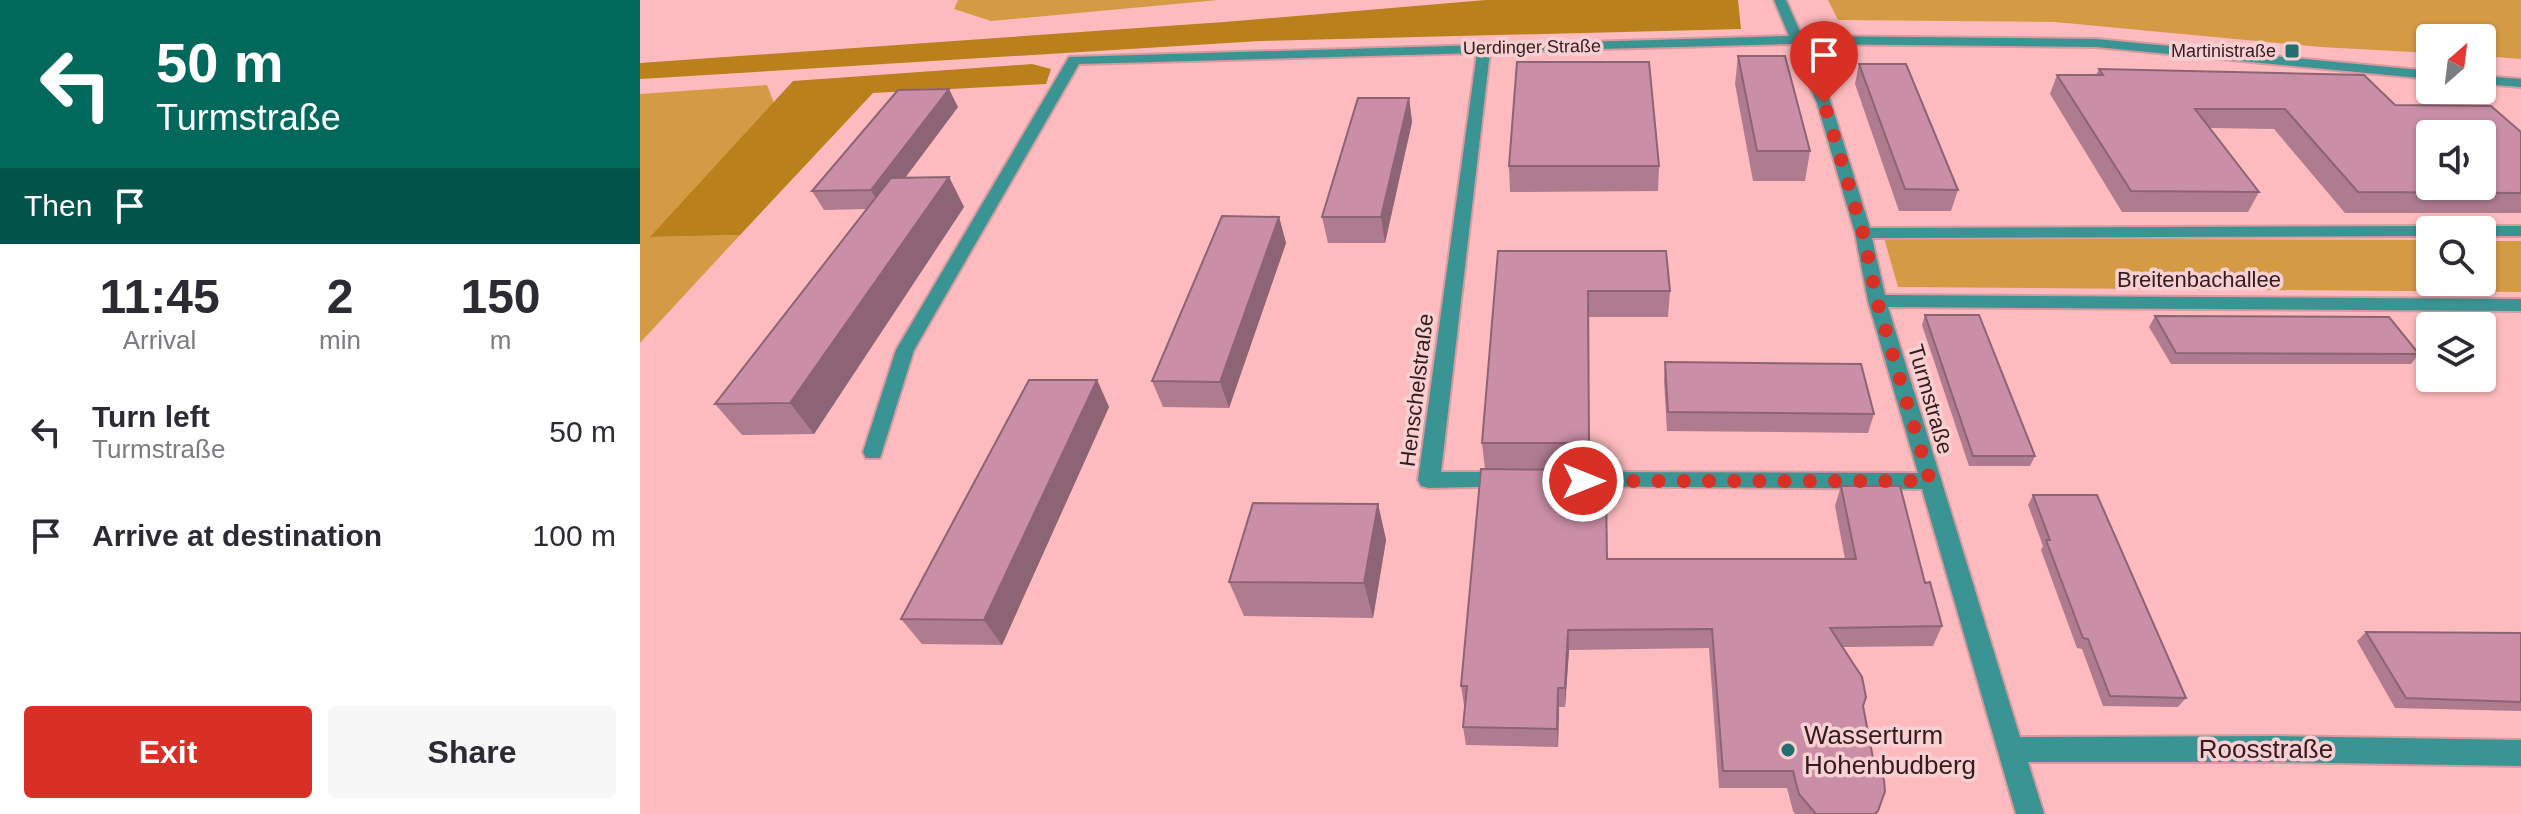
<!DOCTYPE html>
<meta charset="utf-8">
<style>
body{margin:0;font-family:Helvetica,sans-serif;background:#f7f7f7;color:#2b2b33;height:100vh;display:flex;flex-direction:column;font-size:30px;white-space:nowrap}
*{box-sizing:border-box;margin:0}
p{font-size:26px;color:#7c7c81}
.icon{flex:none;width:44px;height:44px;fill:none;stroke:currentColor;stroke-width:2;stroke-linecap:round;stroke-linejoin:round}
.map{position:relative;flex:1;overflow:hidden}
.panel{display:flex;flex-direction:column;background:#fff;width:640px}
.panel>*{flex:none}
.hud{background:#00695c;color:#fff;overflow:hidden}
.needle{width:52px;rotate:28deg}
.buttons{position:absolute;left:1776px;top:24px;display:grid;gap:16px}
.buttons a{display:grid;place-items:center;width:80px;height:80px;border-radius:8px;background:#fff;box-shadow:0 2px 6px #0004;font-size:40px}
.pin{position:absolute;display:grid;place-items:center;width:68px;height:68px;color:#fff;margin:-82px -34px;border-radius:50% 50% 50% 0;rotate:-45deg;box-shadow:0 0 8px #0007}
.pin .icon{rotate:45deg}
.me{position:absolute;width:88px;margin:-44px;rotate:90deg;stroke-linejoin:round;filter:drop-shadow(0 0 6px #0008)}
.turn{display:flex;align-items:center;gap:28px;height:168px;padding:0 24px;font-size:36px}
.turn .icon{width:104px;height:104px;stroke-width:2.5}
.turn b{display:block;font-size:56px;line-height:68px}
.then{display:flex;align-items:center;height:76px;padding:0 24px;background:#0003;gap:16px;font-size:30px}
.eta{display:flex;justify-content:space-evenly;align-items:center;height:136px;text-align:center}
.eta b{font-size:48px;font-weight:600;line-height:56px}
.primary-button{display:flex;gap:16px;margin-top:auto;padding:16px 24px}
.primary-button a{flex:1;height:92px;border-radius:8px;background:#d93025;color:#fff;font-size:32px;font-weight:600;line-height:92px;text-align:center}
.primary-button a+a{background:#f7f7f7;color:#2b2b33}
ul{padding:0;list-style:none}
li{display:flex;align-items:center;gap:24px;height:104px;padding:0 24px}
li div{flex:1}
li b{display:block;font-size:30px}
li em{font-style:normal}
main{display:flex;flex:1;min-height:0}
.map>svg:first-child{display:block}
</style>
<main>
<section class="panel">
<div class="hud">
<div class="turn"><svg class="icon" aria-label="left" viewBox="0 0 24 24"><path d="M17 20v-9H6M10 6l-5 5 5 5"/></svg><div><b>50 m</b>Turmstraße</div></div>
<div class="then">Then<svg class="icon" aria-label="arrive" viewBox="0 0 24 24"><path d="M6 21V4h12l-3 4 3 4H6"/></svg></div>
</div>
<div class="eta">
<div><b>11:45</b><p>Arrival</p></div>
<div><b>2</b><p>min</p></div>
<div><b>150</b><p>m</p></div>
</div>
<ul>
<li><svg class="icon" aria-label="left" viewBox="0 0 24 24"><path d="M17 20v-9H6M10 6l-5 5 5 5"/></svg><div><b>Turn left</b><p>Turmstraße</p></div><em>50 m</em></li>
<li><svg class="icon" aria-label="arrive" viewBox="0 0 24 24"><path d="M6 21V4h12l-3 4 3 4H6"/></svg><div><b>Arrive at destination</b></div><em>100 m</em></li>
</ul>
<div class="primary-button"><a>Exit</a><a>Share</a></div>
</section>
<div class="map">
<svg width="1881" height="814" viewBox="0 0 1881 814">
<rect width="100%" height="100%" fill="#febbbf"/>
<g fill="#d59b44">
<path d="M 318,0 L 578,0 L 351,21 L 314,9 Z"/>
<path d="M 1188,0 L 1881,0 L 1881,59 L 1842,56 L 1842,38 L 1790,38 L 1790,53 L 1681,47 L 1415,22 L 1198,20 Z"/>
<path d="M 127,85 L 134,103 L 11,237 L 100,235 L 0,343 L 0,94 Z"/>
<path d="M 1244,238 L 1790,240 L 1790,282 L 1842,282 L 1842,241 L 1881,241 L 1881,292 L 1258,287 Z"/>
</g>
<g fill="#b9801b">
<path d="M 846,0 L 1098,0 L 1101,29 L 620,41 L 0,79 L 0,63 L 584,22 Z"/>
<path d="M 392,64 L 411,69 L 406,84 L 233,93 L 100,235 L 10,237 L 153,81 Z"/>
</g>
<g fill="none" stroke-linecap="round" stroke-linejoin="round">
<g stroke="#d69b9f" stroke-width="4">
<g id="minor">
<path d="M 1134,0 L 1146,0 L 1162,36 L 1456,39 L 1790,71 L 1790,79 L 1456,47 L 1165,44 L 1191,103 L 1230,228 L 1790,226 L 1798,230 L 1790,230 L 1790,236 L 1232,238 L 1245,295 L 1881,299 L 1881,311 L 1248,307 L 1380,737 L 1637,736 L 1881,740 L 1881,766 L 1637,762 L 1388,762 L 1404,814 L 1376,814 L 1282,489 L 914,486 L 911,480 L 914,474 L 922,472 L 1278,473 L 1228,301 L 1215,233 L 1177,103 L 1152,44 L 850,52 L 801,472 L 866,472 L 874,474 L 877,480 L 874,486 L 789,488 L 781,486 L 778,480 L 837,53 L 439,64 L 274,350 L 240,458 L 226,458 L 223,452 L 256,350 L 429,57 L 1149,36 Z"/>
<path d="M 1842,76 L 1881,79 L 1881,87 L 1842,84 Z"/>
<path d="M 1842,226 L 1881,226 L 1881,236 L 1842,236 L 1842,230 L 1834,230 Z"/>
</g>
</g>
<use href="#minor" fill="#3a9493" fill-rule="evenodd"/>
</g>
<g fill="#ae7b8f">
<path d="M 1098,56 L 1170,151 L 1165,181 L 1113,181 L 1095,84 Z"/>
<path d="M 1219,64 L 1318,190 L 1311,211 L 1259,211 L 1215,84 Z"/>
<path d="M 1459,69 L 1755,105 L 1881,132 L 1881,213 L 1705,213 L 1634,129 L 1570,128 L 1619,192 L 1608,212 L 1482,212 L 1410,94 L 1417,75 L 1456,75 Z"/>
<path d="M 769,98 L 772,122 L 745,243 L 688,243 L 682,217 Z"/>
<path d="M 318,107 L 265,177 L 309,177 L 324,207 L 174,434 L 102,435 L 75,404 L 226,209 L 184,210 L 172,191 Z"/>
<path d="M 869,166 L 1019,166 L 1018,191 L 870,192 Z"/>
<path d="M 639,217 L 646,243 L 589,408 L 523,407 L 512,381 Z"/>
<path d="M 858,251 L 1030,291 L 1028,317 L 948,317 L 950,492 L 967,559 L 1205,559 L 1195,506 L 1201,486 L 1285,583 L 1302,626 L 1293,646 L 1203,647 L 1223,706 L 1233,758 L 1245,791 L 1236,814 L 1155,814 L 1153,811 L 1147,788 L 1079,788 L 1069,648 L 929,650 L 925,707 L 919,707 L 918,747 L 826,745 L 823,727 L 825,705 L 824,705 L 821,686 L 845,469 L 842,443 Z"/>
<path d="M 1285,315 L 1395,456 L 1390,466 L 1329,466 L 1282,325 Z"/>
<path d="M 1515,316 L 1779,354 L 1771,364 L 1531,364 L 1509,327 Z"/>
<path d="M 1025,362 L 1234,414 L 1228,433 L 1027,431 L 1024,381 Z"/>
<path d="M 457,380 L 469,407 L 362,645 L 282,644 L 261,619 Z"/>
<path d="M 1393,495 L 1546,698 L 1538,707 L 1463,706 L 1442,649 L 1437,648 L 1401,550 L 1403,546 L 1388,505 Z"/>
<path d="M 738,504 L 746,540 L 733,618 L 604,616 L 589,582 Z"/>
<path d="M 1726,632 L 1881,633 L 1881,711 L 1755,708 L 1717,641 Z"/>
</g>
<g fill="#8d6474">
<path d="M 309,89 L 318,107 L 242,209 L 231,190 Z"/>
<path d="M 769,98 L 772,122 L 745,243 L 741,217 Z"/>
<path d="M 309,177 L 324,207 L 174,434 L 150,403 Z"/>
<path d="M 639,217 L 646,243 L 589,408 L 580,382 Z"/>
<path d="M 457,380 L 469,407 L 362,645 L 344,620 Z"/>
<path d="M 738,504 L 746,540 L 733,618 L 724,583 Z"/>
<path d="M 928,630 L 929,650 L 925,707 L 925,688 Z"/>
<path d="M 918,688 L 919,707 L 918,747 L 917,729 Z"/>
</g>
<g fill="#ca8fa6" stroke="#8d6474" stroke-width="2" fill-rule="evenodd">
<path d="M 1098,56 L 1145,56 L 1170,151 L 1117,151 Z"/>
<path d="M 877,62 L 1009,62 L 1019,166 L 869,166 Z"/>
<path d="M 1219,64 L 1266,64 L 1318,190 L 1265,189 Z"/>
<path d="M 1459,69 L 1724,75 L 1755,105 L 1851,106 L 1881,132 L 1881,193 L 1718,192 L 1645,109 L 1555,109 L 1619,192 L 1491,191 L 1417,75 L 1463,75 ZM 1790,134 L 1842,134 L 1842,186 L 1790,186 Z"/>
<path d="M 309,89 L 231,190 L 172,191 L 258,90 Z"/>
<path d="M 718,98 L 769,98 L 741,217 L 682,217 Z"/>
<path d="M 309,177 L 150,403 L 75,404 L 251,178 Z"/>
<path d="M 582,216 L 639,217 L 580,382 L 512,381 Z"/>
<path d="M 858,251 L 1026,251 L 1030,291 L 948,291 L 949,443 L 842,443 Z"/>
<path d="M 1285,315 L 1339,315 L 1395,456 L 1333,456 Z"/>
<path d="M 1515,316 L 1749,317 L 1779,354 L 1536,353 Z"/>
<path d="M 1025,362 L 1221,364 L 1234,414 L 1028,412 Z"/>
<path d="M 389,380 L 457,380 L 344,620 L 261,619 Z"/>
<path d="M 841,469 L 950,470 L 950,492 L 966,492 L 967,559 L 1216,559 L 1201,486 L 1260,486 L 1285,583 L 1290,582 L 1302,626 L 1190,628 L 1222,677 L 1226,697 L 1223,706 L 1233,758 L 1244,780 L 1245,791 L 1238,811 L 1235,814 L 1176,814 L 1159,794 L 1153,771 L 1083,771 L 1072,629 L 928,630 L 925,688 L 918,688 L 917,729 L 823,727 L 827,686 L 821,686 Z"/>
<path d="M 1393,495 L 1457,495 L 1546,698 L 1470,696 L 1448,639 L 1443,638 L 1406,540 L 1410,540 Z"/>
<path d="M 613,503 L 738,504 L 724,583 L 589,582 Z"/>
<path d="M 1726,632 L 1881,633 L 1881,702 L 1766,698 Z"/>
</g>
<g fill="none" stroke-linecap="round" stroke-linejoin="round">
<path stroke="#d93025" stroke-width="14" stroke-dasharray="0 25.2" d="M 943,481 L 1290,481 L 1237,301 L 1223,233 L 1184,103"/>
</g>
<g fill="#236e6e" stroke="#f9d0d2" stroke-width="3">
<rect x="1644" y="43" width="16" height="16" rx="4"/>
<circle cx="1148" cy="750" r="8"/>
</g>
<g text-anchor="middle" stroke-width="7" stroke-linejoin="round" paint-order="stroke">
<g font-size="18" fill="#341c1e" stroke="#f9d0d2">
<text transform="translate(892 47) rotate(-1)" y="6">Uerdinger Straße</text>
</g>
<g font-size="18" fill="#341c1e" stroke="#f9d0d2" text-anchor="end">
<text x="1636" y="57">Martinistraße</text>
</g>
<g font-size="22" fill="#341c1e" stroke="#f9d0d2">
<text x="1559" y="287">Breitenbachallee</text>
<text transform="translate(776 390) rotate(-83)" y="8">Henschelstraße</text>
<text transform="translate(1291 399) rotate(74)" y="8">Turmstraße</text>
</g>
<g font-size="26" fill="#341c1e" stroke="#f9d0d2" text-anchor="start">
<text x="1164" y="744">Wasserturm<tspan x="1164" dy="30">Hohenbudberg</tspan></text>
</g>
<g font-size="26" fill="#341c1e" stroke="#f9d0d2">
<text x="1626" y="758">Roosstraße</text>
</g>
</g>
</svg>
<div class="buttons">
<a><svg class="needle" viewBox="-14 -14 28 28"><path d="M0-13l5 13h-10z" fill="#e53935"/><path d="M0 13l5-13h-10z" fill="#7c7c81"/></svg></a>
<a><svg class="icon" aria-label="sound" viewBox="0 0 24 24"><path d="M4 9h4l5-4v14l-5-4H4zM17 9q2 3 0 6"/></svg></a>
<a><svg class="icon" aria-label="search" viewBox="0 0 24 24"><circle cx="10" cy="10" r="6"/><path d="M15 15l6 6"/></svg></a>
<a><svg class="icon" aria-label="layers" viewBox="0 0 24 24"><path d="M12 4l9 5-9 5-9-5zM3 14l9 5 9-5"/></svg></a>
</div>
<div class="pin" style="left:1184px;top:103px;background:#d93025"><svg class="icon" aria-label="arrive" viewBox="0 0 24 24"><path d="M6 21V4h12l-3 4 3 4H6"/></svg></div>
<svg class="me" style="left:943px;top:481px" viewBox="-20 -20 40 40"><circle r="17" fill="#d93025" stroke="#fff" stroke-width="3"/><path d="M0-11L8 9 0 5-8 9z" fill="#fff"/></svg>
</div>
</main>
